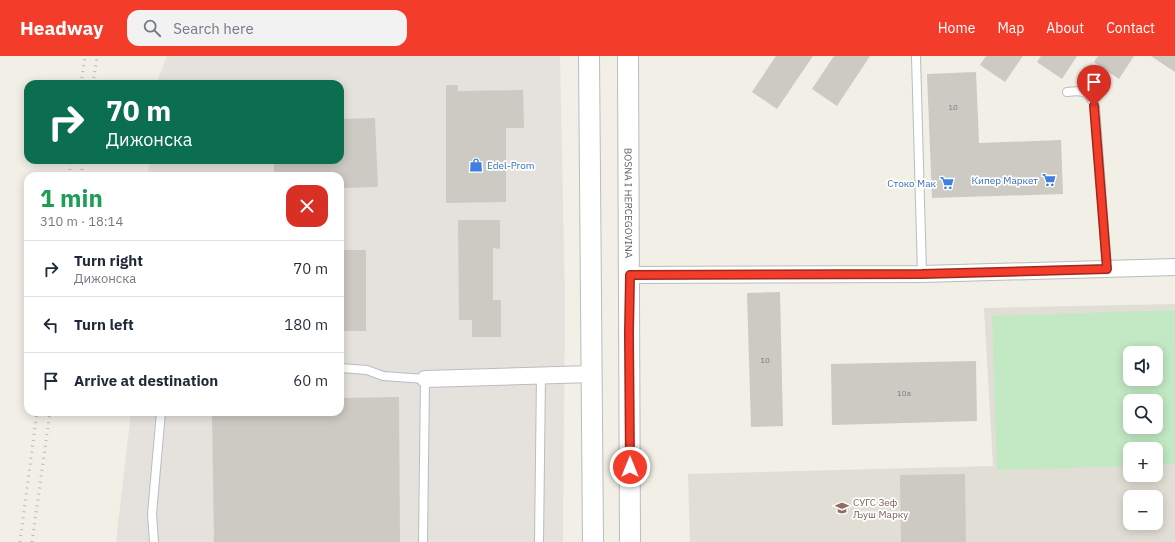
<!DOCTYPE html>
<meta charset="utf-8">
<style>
body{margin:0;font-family:"IBM Plex Sans",sans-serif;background:#f2f2f3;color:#1f2937;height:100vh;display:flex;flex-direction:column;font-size:15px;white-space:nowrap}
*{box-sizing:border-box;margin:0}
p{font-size:13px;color:#747a83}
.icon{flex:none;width:22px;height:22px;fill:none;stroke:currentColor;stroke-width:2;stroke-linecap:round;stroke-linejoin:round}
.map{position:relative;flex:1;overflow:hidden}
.details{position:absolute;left:24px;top:116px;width:320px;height:244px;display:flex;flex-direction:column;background:#fff;border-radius:12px;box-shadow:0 2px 10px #0003}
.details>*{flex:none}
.top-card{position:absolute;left:24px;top:24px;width:320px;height:84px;border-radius:12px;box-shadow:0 2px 10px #0003;background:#0b6e4f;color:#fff;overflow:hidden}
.fabs{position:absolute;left:1123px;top:290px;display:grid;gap:8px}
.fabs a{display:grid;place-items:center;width:40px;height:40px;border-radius:8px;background:#fff;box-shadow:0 2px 10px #0003;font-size:20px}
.pin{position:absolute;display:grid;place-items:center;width:34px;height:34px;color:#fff;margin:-41px -17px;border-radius:50% 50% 50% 0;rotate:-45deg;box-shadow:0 0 4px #0007}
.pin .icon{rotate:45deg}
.me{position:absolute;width:44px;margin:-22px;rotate:0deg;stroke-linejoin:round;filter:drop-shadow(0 0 3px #0008)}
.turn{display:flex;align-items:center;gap:14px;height:84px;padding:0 16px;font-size:18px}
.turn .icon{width:52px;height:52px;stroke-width:2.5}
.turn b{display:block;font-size:28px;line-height:34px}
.round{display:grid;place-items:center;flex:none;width:42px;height:42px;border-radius:12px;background:#f2f2f3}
.summary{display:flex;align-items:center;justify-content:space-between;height:68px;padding:0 16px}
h1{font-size:24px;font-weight:700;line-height:30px;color:#1e9e55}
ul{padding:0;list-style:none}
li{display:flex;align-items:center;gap:12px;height:56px;padding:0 16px;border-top:1px solid #e0e1e3}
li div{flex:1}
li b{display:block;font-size:15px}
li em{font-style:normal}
header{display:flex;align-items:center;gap:24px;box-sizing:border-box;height:56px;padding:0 20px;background:#f33d2a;color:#fff}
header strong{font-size:19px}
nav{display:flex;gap:22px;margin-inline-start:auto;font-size:14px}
.search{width:280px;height:36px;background:#f2f2f3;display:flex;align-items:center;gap:10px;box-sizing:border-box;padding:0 14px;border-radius:12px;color:#747a83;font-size:15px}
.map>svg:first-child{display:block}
</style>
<header>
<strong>Headway</strong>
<div class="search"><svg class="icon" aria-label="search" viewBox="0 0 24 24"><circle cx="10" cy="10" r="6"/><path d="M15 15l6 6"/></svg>Search here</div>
<nav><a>Home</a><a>Map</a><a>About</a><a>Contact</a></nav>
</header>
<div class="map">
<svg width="1175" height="486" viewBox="0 0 1175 486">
<rect width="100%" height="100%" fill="#f1efe6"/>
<path fill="#e5e2de" d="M 167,0 L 560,0 L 565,245 L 563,486 L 116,486 L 131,356 L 340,356 L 340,120 L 148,120 L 149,104 L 340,104 L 340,28 L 156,28 Z"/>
<path fill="#e1ded5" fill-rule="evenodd" d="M 1175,248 L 1175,486 L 690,486 L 688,418 L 993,410 L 984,252 ZM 1130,297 L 1156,297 L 1156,323 L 1130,323 ZM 1130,345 L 1156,345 L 1156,371 L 1130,371 ZM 1130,393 L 1156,393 L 1156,419 L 1130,419 ZM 1130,441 L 1156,441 L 1156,467 L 1130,467 Z"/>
<path fill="#c2e9c3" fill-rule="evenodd" d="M 1175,254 L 1175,408 L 1156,409 L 1156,393 L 1130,393 L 1130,410 L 997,414 L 992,260 ZM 1130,297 L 1156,297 L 1156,323 L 1130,323 ZM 1130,345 L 1156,345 L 1156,371 L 1130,371 Z"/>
<g fill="#cccac3">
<path d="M 776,0 L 813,0 L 777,53 L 752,36 Z"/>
<path d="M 834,0 L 870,0 L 837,50 L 812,33 Z"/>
<path d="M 986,0 L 1023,0 L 1005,26 L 980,9 Z"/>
<path d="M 1041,0 L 1077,0 L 1062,23 L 1037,6 Z"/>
<path d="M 1098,0 L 1134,0 L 1119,23 L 1094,6 Z"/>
<path d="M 1151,0 L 1175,0 L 1175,16 Z"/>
<path d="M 976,16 L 979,87 L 1061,84 L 1063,138 L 932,142 L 927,18 Z"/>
<path d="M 446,29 L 458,29 L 458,35 L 523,34 L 524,72 L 506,72 L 506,146 L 446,147 Z"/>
<path d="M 375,62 L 378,131 L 340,132 L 340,120 L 274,120 L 274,104 L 340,104 L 340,63 Z"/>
<path d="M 458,164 L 500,164 L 500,193 L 493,192 L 493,244 L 501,244 L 501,281 L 472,281 L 472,264 L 459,264 Z"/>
<rect x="340" y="194" width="26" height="81"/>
<path d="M 780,236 L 783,370 L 751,371 L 747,237 Z"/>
<path d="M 976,305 L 977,365 L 832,369 L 831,308 Z"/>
<path d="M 399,341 L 400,486 L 214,486 L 212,356 L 340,356 L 340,342 Z"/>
<path d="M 965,418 L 966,486 L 901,486 L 900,419 Z"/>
</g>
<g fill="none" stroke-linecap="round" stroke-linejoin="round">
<g stroke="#b9bcc1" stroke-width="10">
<g id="service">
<path d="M 916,0 L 922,218"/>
<path d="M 1067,36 C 1082,34 1088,34 1095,50 L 1107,213"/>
<path d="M 340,312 L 367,314 L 383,320 L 425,323 L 423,486"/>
<path d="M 154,486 L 152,458 L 161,356"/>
<path d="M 539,486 L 541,319"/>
</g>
</g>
<g stroke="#b9bcc1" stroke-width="18">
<g id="minor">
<path d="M 630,219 L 922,218 L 1175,211"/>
<path d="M 425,323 L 592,318"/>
</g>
</g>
<g stroke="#b9bcc1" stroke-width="22">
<g id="tertiary">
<path d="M 589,0 L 593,486"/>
<path id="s1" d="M 628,0 C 629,162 630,324 630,486"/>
</g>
</g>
<use href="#service" stroke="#fff" stroke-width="8"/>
<use href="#minor" stroke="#fff" stroke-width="16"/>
<use href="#tertiary" stroke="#fff" stroke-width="20"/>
<g stroke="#b7b8b9" stroke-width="3" stroke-dasharray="1 5" stroke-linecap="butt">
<path d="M 81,28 L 85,0"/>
<path d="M 93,28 L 97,0"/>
<path d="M 69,120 L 71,104"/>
<path d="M 81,120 L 83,104"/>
<path d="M 20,486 L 37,356"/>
<path d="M 32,486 L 50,356"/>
</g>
</g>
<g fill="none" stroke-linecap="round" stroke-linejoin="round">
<g stroke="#9e281b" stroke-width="10">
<path id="route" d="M 630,411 L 629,277 L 630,219 L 922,218 L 1107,213 L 1094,50"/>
</g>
<use href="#route" stroke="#f33d2a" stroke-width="7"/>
</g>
<defs>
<g id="shop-bare" transform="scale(1.08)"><path d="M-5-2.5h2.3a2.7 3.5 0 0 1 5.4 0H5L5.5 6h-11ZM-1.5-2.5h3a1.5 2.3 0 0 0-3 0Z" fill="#3f7fe0" stroke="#fff" stroke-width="2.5" paint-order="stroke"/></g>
<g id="supermarket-bare" transform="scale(1.08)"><path d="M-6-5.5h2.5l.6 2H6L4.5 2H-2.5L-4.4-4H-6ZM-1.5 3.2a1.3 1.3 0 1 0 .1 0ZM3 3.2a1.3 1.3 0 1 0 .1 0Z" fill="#3f7fe0" stroke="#fff" stroke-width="2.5" paint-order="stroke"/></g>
<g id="school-bare" transform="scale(1.08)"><path d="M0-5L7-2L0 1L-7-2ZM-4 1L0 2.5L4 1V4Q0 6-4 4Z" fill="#8d6e63" stroke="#fff" stroke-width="2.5" paint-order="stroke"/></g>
</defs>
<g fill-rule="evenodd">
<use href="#shop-bare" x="476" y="109"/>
<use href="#supermarket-bare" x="1049" y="124"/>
<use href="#supermarket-bare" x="947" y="127"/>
<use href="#school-bare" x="842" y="452"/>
</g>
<g text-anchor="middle" stroke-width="3.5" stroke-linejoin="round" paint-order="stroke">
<g font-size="8" fill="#7a7c7f">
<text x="953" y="54">10</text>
<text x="765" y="307">10</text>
<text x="904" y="340">10а</text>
</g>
<g font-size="10" fill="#366cbe" stroke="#fff" text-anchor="end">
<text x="487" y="113" text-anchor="start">Edel-Prom</text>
<text x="1038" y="128">Кипер Маркет</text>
<text x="936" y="131">Стоко Мак</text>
</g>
<g font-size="10" fill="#5e6268" stroke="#fff">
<text dy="4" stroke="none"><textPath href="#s1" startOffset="147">BOSNA I HERCEGOVINA</textPath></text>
</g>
<g font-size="10" fill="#785e54" stroke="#fff" text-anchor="start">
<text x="853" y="450">СУГС Зеф<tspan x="853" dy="12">Љуш Марку</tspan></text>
</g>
</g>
</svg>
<div class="fabs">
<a><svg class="icon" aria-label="sound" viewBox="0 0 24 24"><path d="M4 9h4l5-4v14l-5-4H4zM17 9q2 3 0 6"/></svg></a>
<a><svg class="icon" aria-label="search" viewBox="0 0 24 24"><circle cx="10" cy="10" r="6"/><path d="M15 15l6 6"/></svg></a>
<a>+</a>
<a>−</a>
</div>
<div class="pin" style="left:1094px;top:50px;background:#d93025"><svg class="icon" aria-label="arrive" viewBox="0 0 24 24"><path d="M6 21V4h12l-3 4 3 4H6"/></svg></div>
<svg class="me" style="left:630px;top:411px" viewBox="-20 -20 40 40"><circle r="17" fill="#f33d2a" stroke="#fff" stroke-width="3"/><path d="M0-11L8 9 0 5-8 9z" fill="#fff"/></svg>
<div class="top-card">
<div class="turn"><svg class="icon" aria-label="right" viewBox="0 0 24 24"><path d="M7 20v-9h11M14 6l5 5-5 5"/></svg><div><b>70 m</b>Дижонска</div></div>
</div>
<section class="details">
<div class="summary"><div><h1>1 min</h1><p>310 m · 18:14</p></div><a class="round" style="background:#d93025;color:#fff"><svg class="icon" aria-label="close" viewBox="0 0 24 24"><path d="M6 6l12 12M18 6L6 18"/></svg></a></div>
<ul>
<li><svg class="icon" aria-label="right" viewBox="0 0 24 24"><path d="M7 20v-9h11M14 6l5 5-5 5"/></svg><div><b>Turn right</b><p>Дижонска</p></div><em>70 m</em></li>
<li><svg class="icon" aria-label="left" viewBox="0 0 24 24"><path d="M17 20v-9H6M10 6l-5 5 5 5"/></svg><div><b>Turn left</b></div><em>180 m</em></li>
<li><svg class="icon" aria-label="arrive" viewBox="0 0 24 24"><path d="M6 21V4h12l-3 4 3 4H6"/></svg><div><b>Arrive at destination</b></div><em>60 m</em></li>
</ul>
</section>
</div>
